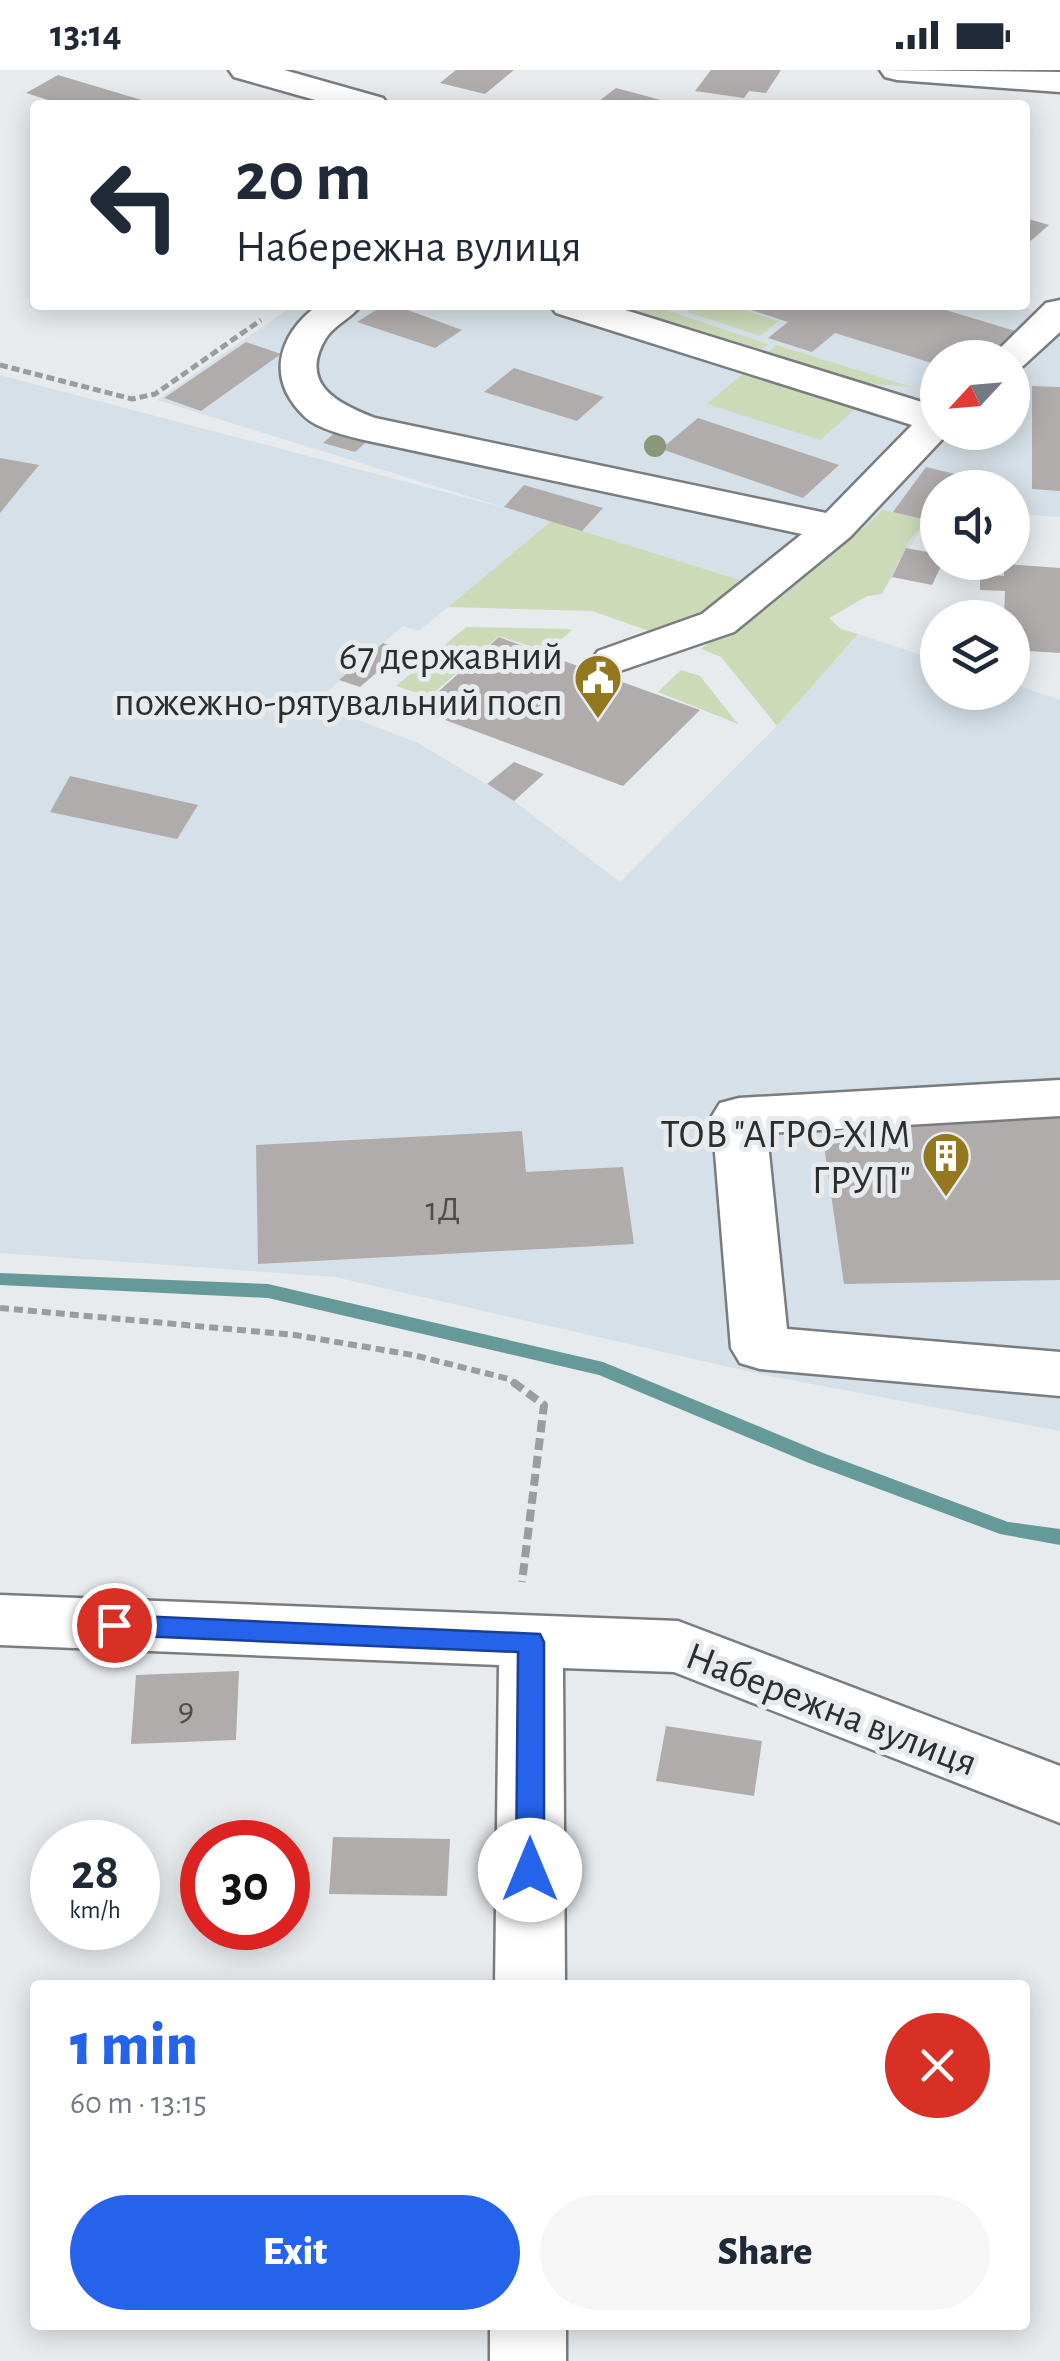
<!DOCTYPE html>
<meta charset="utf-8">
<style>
body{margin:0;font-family:"Alegreya Sans",sans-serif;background:#f6f6f7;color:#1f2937;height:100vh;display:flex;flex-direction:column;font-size:38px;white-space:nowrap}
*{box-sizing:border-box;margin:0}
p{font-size:32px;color:#747a83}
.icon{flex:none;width:55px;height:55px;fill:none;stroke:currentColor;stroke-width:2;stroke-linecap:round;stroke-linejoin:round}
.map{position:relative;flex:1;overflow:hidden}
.side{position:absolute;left:30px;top:1910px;width:1000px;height:350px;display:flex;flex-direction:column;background:#fff;border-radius:10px;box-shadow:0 5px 25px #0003}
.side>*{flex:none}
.top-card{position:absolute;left:30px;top:30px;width:1000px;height:210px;border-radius:10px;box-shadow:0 5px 25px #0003;background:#fff;color:#1f2937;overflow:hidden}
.needle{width:65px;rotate:244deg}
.tools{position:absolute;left:920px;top:270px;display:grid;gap:20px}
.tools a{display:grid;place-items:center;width:110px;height:110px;border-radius:50%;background:#fff;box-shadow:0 5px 25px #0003;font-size:50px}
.speed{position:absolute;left:30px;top:1750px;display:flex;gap:20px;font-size:50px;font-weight:700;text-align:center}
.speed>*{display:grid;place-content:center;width:130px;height:130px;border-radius:50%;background:#fff;box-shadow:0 5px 25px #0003;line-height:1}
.speed small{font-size:25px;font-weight:400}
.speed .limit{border:15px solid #d22;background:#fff;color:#111}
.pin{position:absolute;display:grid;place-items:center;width:85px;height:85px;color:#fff;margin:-42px;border:5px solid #fff;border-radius:50%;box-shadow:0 2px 10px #0007}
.me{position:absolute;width:110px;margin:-55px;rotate:0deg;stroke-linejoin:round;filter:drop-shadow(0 0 8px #0008)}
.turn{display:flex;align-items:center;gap:35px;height:210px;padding:0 40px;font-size:45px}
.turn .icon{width:130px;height:130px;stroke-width:2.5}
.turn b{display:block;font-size:70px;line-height:85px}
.round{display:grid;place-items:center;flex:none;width:105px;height:105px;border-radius:52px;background:#f6f6f7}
.head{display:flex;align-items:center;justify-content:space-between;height:170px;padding:0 40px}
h1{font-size:60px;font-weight:800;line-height:75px;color:#2563eb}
.button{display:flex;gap:20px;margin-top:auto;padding:20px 40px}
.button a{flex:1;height:115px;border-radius:60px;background:#2563eb;color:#fff;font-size:40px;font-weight:800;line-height:115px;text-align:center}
.button a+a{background:#f6f6f7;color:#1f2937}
.status{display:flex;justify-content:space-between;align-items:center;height:70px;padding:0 50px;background:#fff;direction:ltr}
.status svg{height:28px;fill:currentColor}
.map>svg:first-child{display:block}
</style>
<div class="status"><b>13:14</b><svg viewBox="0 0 49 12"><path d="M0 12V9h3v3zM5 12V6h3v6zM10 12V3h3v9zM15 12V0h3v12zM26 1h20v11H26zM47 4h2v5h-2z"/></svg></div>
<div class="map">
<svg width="1060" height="2291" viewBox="0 0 1060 2291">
<rect width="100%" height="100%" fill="#e7ebee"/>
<path fill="#d6e0e8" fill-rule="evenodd" d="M 294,235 L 1014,235 L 1060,248 L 1060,447 L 1013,444 L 1012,418 L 938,418 L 937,442 L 925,452 L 882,524 L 867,526 L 828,549 L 740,510 L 551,451 L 419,561 L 403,556 L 314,633 L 418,673 L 514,731 L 620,812 L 777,656 L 858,564 L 937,590 L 938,622 L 1012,622 L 1013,614 L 1060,630 L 1060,1361 L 760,1304 L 335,1207 L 0,1183 L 0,305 L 509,439 L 157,330 ZM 938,288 L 1012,288 L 1012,362 L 938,362 Z"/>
<g fill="#ccdab8">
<path d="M 590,235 L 650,235 L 768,274 L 753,287 Z"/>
<path d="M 697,235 L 727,235 L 779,251 L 760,266 L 687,242 Z"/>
<path d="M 776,275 L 912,317 L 839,311 L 761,289 Z"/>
<path d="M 750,298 L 860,335 L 820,370 L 707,334 Z"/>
<path d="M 883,440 L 927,450 L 910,469 L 882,524 L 867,526 L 829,548 L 841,559 L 858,564 L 777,656 L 721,587 L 701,579 L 849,463 L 863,459 Z"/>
<path d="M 551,451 L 740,510 L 736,514 L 738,519 L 704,545 L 649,561 L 592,541 L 448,537 Z"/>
<path d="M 466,557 L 568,559 L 572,560 L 547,582 L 499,566 L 429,627 L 396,616 Z"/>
<path d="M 681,600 L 700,606 L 738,654 L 658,622 Z"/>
</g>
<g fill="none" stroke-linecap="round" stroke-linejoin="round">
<path fill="#66999a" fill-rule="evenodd" d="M 0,1203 L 268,1214 L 603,1292 L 823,1383 L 1008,1452 L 1060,1459 L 1060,1475 L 1000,1464 L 809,1393 L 599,1305 L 268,1228 L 0,1215 Z"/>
</g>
<g fill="#b0acab">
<path d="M 456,0 L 514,0 L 485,24 L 440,13 Z"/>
<path d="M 711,0 L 781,0 L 766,23 L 749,21 L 744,28 L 695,21 Z"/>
<path d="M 58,5 L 155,34 L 155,35 L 64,35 L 26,23 Z"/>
<path d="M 616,18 L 661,30 L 654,35 L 594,35 Z"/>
<path d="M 1025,148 L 1049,155 L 1025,176 Z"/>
<path d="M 384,235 L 394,235 L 462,260 L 435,278 L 357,252 Z"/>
<path d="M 736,235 L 929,235 L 1019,262 L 991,288 L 938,288 L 938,295 L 835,263 L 812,282 L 768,268 L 788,252 Z"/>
<path d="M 246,272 L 281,284 L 201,341 L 164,328 Z"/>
<path d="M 514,298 L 604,327 L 577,351 L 484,322 Z"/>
<path d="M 1032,316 L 1060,317 L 1060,421 L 1032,419 Z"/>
<path d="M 698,348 L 839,395 L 803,428 L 661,379 Z"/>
<path d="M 339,359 L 371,368 L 355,382 L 323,373 Z"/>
<path d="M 0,388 L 39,395 L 0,443 Z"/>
<path d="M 926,397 L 959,405 L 950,418 L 938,418 L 938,436 L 927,450 L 893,442 Z"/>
<path d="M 524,415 L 603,438 L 582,461 L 504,437 Z"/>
<path d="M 906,478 L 938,484 L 938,492 L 943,492 L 932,515 L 892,507 Z"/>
<path d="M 1004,494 L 1060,498 L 1060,583 L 1012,580 L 1012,548 L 1004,548 L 1005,521 L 980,520 L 980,504 L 1004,506 Z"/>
<path d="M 499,567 L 539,582 L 700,640 L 623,716 L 418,640 Z"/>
<path d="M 383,573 L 403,580 L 360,617 L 339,610 Z"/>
<path d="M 514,692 L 544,704 L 514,731 L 487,714 Z"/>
<path d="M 70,706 L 198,735 L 177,769 L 50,742 Z"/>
<path d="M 1060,1043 L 1060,1210 L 844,1214 L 820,1048 Z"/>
<path d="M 522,1061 L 526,1102 L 623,1097 L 634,1174 L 258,1194 L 256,1075 Z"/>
<path d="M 239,1601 L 236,1670 L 131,1674 L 136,1605 Z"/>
<path d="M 666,1656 L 762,1671 L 754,1726 L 656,1711 Z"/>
<path d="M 333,1767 L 450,1769 L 447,1826 L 329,1824 Z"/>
</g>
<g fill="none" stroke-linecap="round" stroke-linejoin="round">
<g stroke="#7a7d80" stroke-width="5">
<g id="minor">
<path d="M 229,0 L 284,0 L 383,28 L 388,35 L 333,35 L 234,7 Z"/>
<path d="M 880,0 L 1060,2 L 1060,22 L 897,10 L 885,7 Z"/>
<path d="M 1060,230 L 1060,262 L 1023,296 L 1012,299 L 1012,288 L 990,288 L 1046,233 Z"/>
<path d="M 318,235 L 361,235 C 352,248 334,255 326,268 C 297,315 340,334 375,348 L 826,443 L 912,355 L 556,243 L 550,235 L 609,235 L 938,337 L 938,362 L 949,362 L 850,467 L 734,562 L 614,603 L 598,599 L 592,590 L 598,581 L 702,544 L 802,464 L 364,370 C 347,366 318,359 305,347 C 265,309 278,265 318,235 Z"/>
<path d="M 1060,1010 L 1060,1046 L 767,1063 L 787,1259 L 1060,1282 L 1060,1326 L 760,1299 L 740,1293 L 731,1278 L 712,1046 L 720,1033 L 739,1028 Z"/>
<path d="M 0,1525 L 678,1551 L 1060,1696 L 1060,1753 L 674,1602 L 563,1598 L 565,1915 L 495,1915 L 499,1595 L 0,1575 Z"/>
<rect x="490" y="2255" width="76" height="36"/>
</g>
</g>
<path stroke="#9a9d9f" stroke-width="5" stroke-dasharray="8 4" stroke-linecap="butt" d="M 0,295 L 132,329 L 155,324 L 261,250"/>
<path stroke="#9a9d9f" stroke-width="6" stroke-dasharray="9 5" stroke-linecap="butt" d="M 0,1238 L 295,1265 L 413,1285 L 509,1309 L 516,1314"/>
<path stroke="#9a9d9f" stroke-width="8" stroke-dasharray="12 6" stroke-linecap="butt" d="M 513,1312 L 544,1335 L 522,1512"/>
<use href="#minor" fill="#fff" fill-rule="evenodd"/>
</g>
<circle fill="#8b9779" cx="655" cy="376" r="11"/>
<path fill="#2563eb" stroke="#184099" stroke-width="2.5" d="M 114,1545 L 540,1564 L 544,1572 L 544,1800 L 540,1809 L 530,1812 L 520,1809 L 516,1800 L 518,1582 L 114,1565 L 105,1562 L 101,1555 L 105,1548 Z"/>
<defs>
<g id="civic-pin" transform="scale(2.5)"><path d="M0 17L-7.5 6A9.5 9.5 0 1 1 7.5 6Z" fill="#93781f" stroke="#e7ebee"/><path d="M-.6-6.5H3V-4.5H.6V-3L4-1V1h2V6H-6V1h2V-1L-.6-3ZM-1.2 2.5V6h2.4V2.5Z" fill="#fff"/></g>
<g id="building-pin" transform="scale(2.5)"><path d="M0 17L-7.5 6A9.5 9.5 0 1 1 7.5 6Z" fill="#93781f" stroke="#e7ebee"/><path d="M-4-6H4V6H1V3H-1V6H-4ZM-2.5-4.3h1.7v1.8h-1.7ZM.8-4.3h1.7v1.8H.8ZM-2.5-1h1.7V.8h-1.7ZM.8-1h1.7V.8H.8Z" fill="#fff"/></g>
</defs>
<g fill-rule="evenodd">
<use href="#civic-pin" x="598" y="608"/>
<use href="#building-pin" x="946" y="1086"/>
</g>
<g text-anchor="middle" stroke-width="10" stroke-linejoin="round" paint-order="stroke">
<g font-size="35" fill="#4d4d4d">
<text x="443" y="1150">1Д</text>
<text x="186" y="1650">9</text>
</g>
<g font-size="40" fill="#2c2d2e" stroke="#e7ebee" text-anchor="end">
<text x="563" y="599">67 державний<tspan x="563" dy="46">пожежно-рятувальний посп</tspan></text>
<text x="911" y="1077">ТОВ "АГРО-ХІМ<tspan x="911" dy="46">ГРУП"</tspan></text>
</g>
<g font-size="40" fill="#2c2d2e" stroke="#e7ebee">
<text transform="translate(832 1638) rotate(21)" y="14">Набережна вулиця</text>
</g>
</g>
</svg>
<div class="tools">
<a><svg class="needle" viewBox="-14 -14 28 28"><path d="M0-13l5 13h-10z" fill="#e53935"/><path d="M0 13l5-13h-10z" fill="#747a83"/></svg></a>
<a><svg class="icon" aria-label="sound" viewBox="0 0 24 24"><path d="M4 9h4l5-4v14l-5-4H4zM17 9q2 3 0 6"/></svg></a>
<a><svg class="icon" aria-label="layers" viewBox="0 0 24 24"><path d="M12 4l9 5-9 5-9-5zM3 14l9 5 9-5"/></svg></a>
</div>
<div class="speed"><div>28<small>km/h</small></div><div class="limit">30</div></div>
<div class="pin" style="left:114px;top:1555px;background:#d93025"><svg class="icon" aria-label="arrive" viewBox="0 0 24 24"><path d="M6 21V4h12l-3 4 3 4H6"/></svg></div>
<svg class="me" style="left:530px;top:1800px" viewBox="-20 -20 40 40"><circle r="19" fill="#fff"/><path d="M0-13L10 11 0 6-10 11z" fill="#2563eb"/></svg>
<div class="top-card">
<div class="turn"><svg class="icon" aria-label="left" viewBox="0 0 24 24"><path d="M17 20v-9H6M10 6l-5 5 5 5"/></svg><div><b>20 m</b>Набережна вулиця</div></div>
</div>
<section class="side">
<div class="head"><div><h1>1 min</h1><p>60 m · 13:15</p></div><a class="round" style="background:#d93025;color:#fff"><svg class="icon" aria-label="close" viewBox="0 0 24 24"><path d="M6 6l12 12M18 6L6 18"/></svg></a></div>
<div class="button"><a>Exit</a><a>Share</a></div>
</section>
</div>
